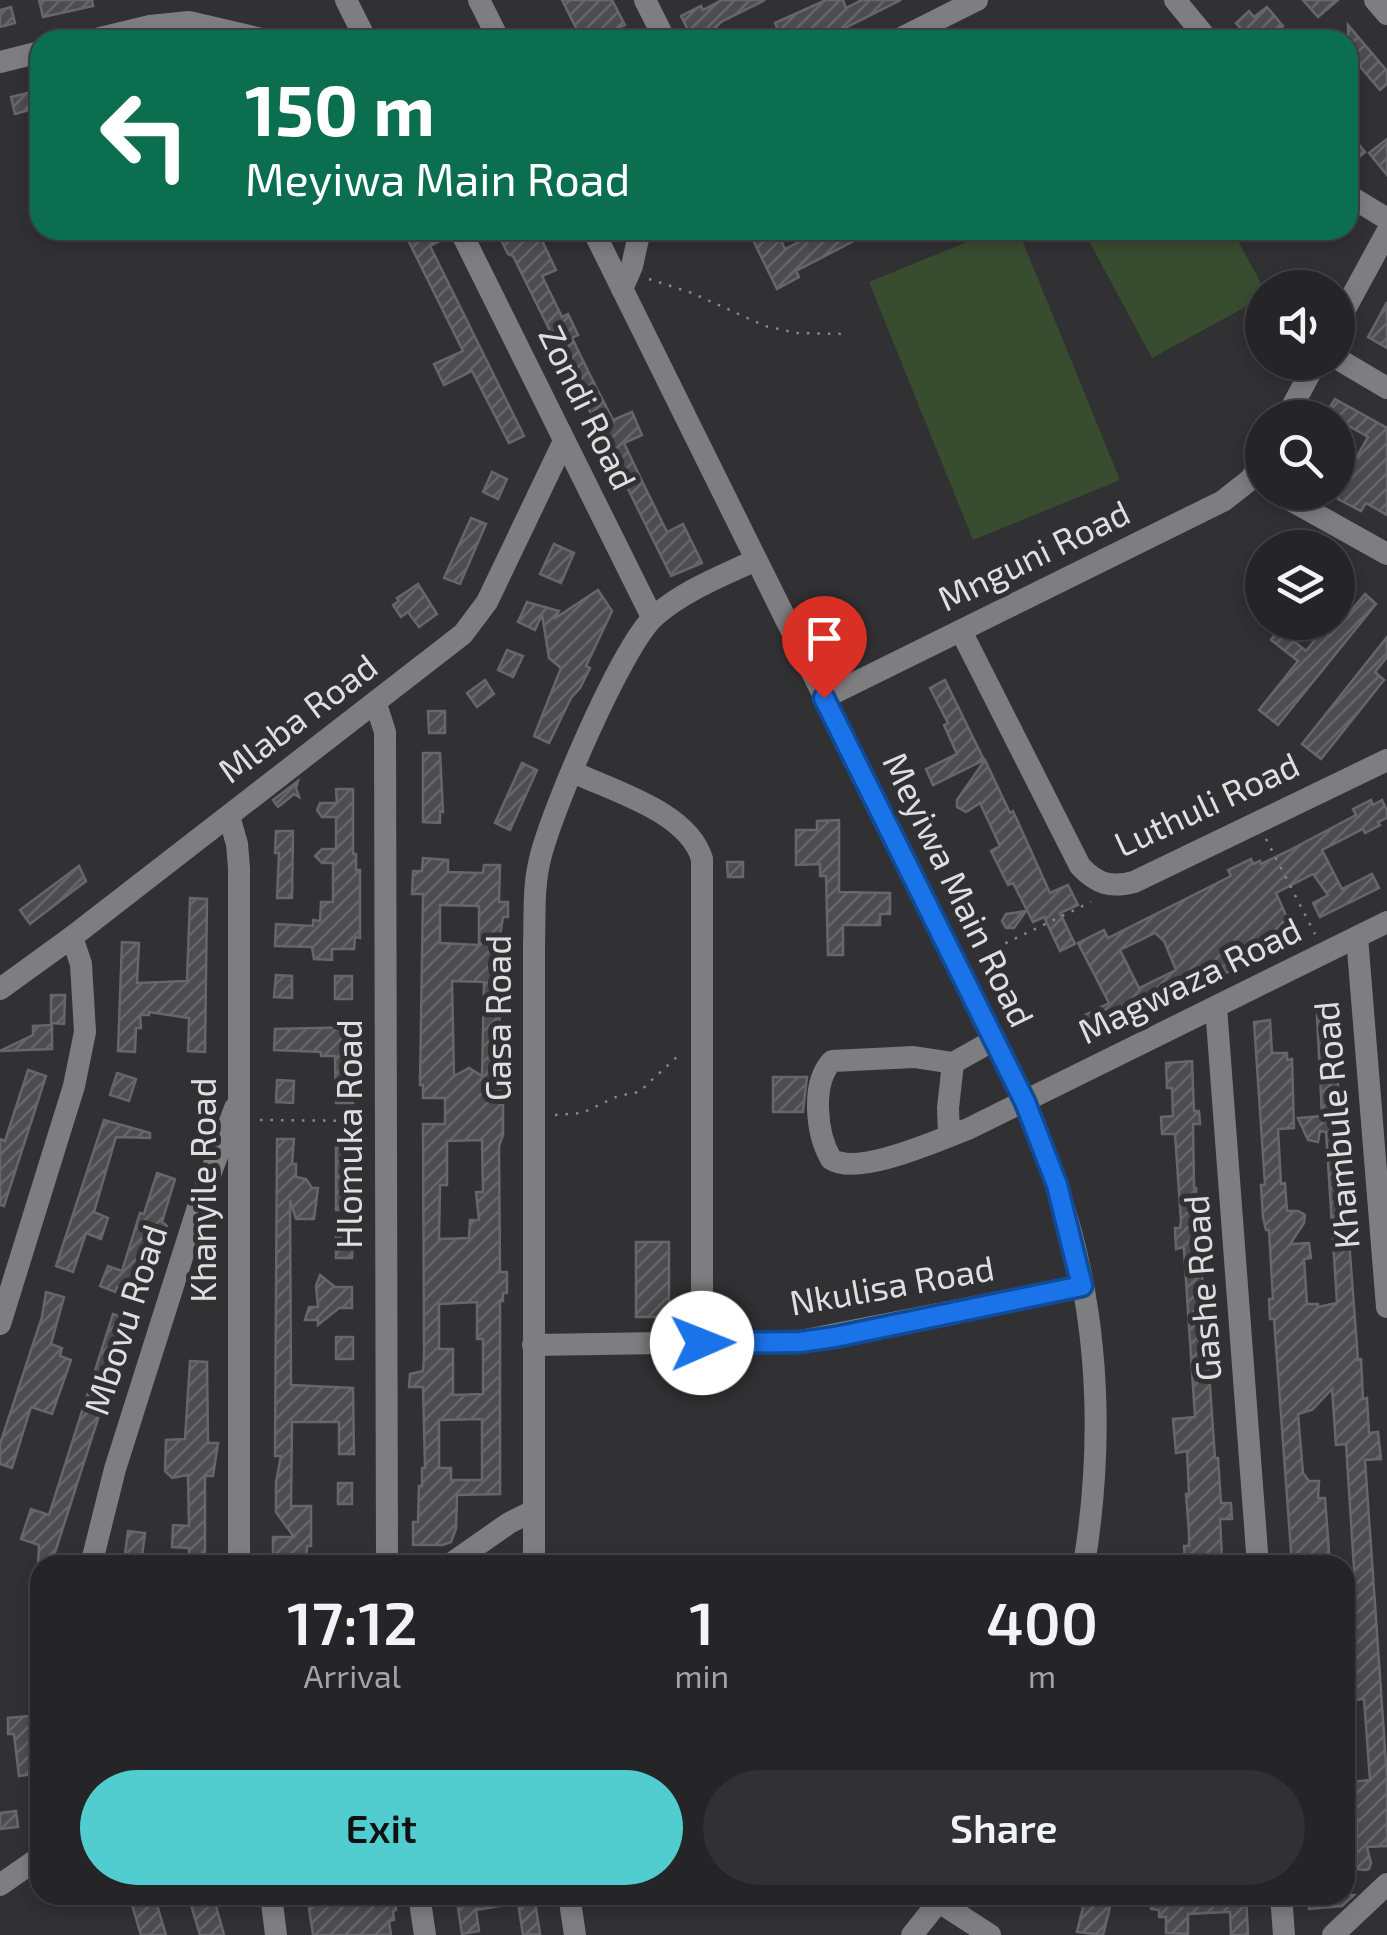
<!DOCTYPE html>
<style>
body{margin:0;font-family:"Exo 2",sans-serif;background:#313032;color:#f1f3f6;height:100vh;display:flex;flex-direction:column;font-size:38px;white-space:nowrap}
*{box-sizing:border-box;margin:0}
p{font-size:32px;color:#a3a4a7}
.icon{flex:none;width:55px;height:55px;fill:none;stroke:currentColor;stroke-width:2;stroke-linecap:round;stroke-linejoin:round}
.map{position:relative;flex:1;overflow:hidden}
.panel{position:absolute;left:30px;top:1555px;width:1325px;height:350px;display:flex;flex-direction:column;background:#252426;border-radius:30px;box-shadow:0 5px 15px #0003,0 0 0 2px #424143}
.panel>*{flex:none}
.guide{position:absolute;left:30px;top:30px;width:1328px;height:210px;border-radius:30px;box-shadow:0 5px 15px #0003,0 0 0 2px #424143;background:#0b6e4f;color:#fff;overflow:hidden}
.controls{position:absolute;left:1245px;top:270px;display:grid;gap:20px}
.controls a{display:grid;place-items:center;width:110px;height:110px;border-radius:50%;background:#252426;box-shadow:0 5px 15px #0003,0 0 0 2px #424143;font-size:50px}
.pin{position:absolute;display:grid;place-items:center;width:85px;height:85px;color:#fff;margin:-102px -42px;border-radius:50% 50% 50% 0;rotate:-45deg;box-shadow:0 0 10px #0007}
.pin .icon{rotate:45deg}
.me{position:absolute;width:110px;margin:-55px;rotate:89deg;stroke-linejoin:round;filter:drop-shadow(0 0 8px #0008)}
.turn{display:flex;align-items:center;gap:35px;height:210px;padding:0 50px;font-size:45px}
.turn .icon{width:130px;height:130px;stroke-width:2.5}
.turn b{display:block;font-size:70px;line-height:85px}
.eta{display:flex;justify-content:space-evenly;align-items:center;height:170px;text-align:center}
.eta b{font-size:60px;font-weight:600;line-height:70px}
.action{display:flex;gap:20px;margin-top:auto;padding:20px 50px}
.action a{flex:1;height:115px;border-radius:60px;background:#52cdcf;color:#111;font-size:40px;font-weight:600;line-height:115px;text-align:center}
.action a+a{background:#313032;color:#f1f3f6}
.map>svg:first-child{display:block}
</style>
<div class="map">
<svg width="1387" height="1935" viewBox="0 0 1387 1935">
<defs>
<pattern id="building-hatch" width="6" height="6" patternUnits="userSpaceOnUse" patternTransform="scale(2.5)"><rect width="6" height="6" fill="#4d4d4f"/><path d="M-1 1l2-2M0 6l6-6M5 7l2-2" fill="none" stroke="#666668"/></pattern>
</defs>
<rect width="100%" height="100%" fill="#313032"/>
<g fill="#384c30">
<path d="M 996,230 L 1018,230 L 1120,480 L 973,540 L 869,282 Z"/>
<path d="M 1083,230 L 1232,230 L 1263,287 L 1262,298 L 1152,358 Z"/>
</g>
<g fill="url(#building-hatch)" stroke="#676669" stroke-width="2.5" fill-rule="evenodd">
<path d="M 39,0 L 92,0 L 93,6 L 43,17 Z"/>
<path d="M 562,0 L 612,0 L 625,25 L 620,27 L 626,40 L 582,40 Z"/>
<path d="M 722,0 L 765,0 L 721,22 L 711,32 L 693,40 L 681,16 L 701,6 L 703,10 Z"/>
<path d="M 826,0 L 843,0 L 846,8 L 862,0 L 901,0 L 821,40 L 791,40 L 789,35 L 782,39 L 775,23 Z"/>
<path d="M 1303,0 L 1338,0 L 1318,17 Z"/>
<path d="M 11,7 L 15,23 L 0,27 L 0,10 Z"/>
<path d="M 1267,7 L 1283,26 L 1267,40 L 1262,40 L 1257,34 L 1250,39 L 1236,23 L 1249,11 L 1254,17 Z"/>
<path d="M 1348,25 L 1387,71 L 1387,84 L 1380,90 L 1357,63 L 1348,72 Z"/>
<path d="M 40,90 L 40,107 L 15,114 L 11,97 Z"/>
<path d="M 1348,131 L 1365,152 L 1348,166 Z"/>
<path d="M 1387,139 L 1387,175 L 1369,153 Z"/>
<path d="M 412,230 L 435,230 L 440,241 L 430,246 L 524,436 L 509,443 L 472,371 L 444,385 L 434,364 L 463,351 L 405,234 Z"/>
<path d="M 496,230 L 537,230 L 556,270 L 542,276 L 562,317 L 568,314 L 578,335 L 572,338 L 591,377 L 613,420 L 632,412 L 642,435 L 624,443 L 641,479 L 667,532 L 683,524 L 702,563 L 671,576 L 513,256 L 508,254 Z"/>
<path d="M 748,230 L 776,230 L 785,249 L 822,230 L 875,230 L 796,271 L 799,277 L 777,289 Z"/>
<path d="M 1387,302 L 1387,348 L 1368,337 Z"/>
<path d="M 1335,399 L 1387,428 L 1387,515 L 1366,503 L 1361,511 L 1338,499 L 1338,466 L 1348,472 L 1368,437 L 1326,413 Z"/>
<path d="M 492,472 L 507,479 L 498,499 L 483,492 Z"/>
<path d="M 471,518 L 486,524 L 460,584 L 444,578 Z"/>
<path d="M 554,544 L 574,553 L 561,583 L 540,574 Z"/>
<path d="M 418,584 L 437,614 L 419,627 L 408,612 L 401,617 L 393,605 L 399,601 L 397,598 Z"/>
<path d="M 598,590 L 612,611 L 586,666 L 590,668 L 580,688 L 571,698 L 549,743 L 534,736 L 561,668 L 549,658 L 542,614 L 535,630 L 518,622 L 527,602 L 559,611 L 554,619 Z"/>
<path d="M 1365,594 L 1376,604 L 1278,725 L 1259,710 L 1298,661 L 1271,640 L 1279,629 L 1306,651 L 1323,630 L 1330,636 Z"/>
<path d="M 1387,637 L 1387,657 L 1375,672 L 1384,680 L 1321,759 L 1302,744 Z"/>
<path d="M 507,650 L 523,656 L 513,677 L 498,670 Z"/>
<path d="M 485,680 L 494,694 L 477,707 L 467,693 Z"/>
<path d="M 945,680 L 984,760 L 933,785 L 926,769 L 957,754 L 944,725 L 948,723 L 930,688 Z"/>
<path d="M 428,711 L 445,711 L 445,733 L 429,733 Z"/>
<path d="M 423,753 L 440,753 L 443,812 L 440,811 L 440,823 L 423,822 Z"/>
<path d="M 985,760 L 1010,813 L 1013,811 L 1050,893 L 1068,885 L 1078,905 L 1060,913 L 1075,944 L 1060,951 L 1044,917 L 1033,922 L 1013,883 L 1008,885 L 991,851 L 1000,846 L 980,803 L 966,812 L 957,807 L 957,800 Z"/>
<path d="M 522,763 L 537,770 L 510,830 L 495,823 Z"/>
<path d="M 298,781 L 296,788 L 299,797 L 294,794 L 278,807 L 273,800 Z"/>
<path d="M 336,789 L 353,789 L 353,854 L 356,854 L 356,870 L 360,870 L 360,938 L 355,937 L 354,949 L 332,949 L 332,960 L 314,959 L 312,947 L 275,946 L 276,924 L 313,926 L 313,920 L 320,921 L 321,902 L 333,902 L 333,863 L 322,863 L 315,856 L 322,849 L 336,849 L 336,817 L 322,817 L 317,810 L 320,803 L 337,803 Z"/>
<path d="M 1371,800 L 1373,805 L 1382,800 L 1387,811 L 1387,818 L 1378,822 L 1380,825 L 1365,833 L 1363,829 L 1322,850 L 1342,889 L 1372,874 L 1379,888 L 1320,917 L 1313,903 L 1328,895 L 1313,874 L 1276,893 L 1293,931 L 1235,962 L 1238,968 L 1226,973 L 1222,966 L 1088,1032 L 1081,1017 L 1109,1003 L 1078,943 L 1104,930 L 1108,938 L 1231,876 L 1228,870 L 1251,859 L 1253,864 L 1260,861 L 1261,864 L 1288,851 L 1356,815 L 1353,809 ZM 1155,933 L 1164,941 L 1176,970 L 1139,988 L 1120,950 Z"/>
<path d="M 839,820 L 839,892 L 890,893 L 890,914 L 880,914 L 880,925 L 843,925 L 843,955 L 828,955 L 826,876 L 820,876 L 820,864 L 796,865 L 796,830 L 817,830 L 817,821 Z"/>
<path d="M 276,831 L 293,831 L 292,898 L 277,898 L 279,853 L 275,853 Z"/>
<path d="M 423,858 L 448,860 L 448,872 L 483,873 L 484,865 L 500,865 L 499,902 L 508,902 L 508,917 L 503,917 L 500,936 L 500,990 L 499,1068 L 507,1068 L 508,1097 L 503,1097 L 503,1135 L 499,1146 L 500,1272 L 507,1272 L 507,1293 L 503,1293 L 503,1301 L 500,1301 L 500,1494 L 457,1495 L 456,1529 L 451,1542 L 443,1545 L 413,1545 L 413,1522 L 418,1522 L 419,1486 L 422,1486 L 422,1468 L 425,1468 L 423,1387 L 409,1387 L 410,1374 L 423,1371 L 424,1356 L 423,1124 L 445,1124 L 445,1098 L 423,1098 L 423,1085 L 420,1085 L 423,894 L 412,894 L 413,871 L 422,871 ZM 440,905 L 479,906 L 479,945 L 440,943 ZM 452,981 L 484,982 L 482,1076 L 469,1068 L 454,1076 ZM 482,1140 L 483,1192 L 476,1192 L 479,1220 L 470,1220 L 469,1238 L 439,1239 L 440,1185 L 447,1185 L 447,1141 ZM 477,1302 L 477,1339 L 483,1339 L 483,1394 L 453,1395 L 453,1349 L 439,1349 L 439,1304 ZM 482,1419 L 482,1480 L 451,1480 L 451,1468 L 439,1468 L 439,1420 Z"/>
<path d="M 727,862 L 743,862 L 743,877 L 728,877 Z"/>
<path d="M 79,866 L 86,881 L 30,924 L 20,910 Z"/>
<path d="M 190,898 L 207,899 L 205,1052 L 188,1051 L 189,1018 L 149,1012 L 149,1015 L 140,1015 L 141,1028 L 136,1028 L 135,1052 L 118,1051 L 122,942 L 139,943 L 137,983 L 187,981 Z"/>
<path d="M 1026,911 L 1014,928 L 1006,928 L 1002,921 L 1006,914 Z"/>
<path d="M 276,975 L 292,976 L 292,998 L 274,997 Z"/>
<rect x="335" y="976" width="17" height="23"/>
<path d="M 51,995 L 65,995 L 64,1024 L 51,1023 Z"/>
<path d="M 1333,1014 L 1339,1101 L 1342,1101 L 1346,1146 L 1342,1147 L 1358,1360 L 1361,1359 L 1363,1399 L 1367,1398 L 1369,1433 L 1378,1432 L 1381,1459 L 1365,1460 L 1387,1778 L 1387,1846 L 1367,1847 L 1371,1863 L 1369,1869 L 1365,1870 L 1356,1869 L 1357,1819 L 1349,1819 L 1351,1782 L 1370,1780 L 1364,1699 L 1345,1701 L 1345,1584 L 1355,1584 L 1346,1444 L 1336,1445 L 1332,1389 L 1312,1410 L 1298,1414 L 1303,1473 L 1309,1481 L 1319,1481 L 1318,1498 L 1325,1498 L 1330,1565 L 1292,1565 L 1274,1319 L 1270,1319 L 1269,1299 L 1273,1299 L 1269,1230 L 1266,1230 L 1263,1217 L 1261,1185 L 1265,1185 L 1254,1022 L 1270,1020 L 1272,1053 L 1287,1053 L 1287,1060 L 1292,1059 L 1294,1128 L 1278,1129 L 1281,1184 L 1285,1183 L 1287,1211 L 1298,1211 L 1305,1215 L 1304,1223 L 1290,1244 L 1309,1243 L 1311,1258 L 1304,1259 L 1307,1304 L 1318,1304 L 1318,1307 L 1337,1303 L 1326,1132 L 1320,1131 L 1318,1142 L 1308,1140 L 1298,1118 L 1322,1116 L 1317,1015 Z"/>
<path d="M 52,1025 L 52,1049 L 0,1051 L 33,1035 L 33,1026 Z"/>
<path d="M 359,1027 L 359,1060 L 353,1060 L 353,1103 L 336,1103 L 335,1056 L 321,1056 L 321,1052 L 274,1050 L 275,1029 Z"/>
<path d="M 1192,1061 L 1194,1111 L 1199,1111 L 1200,1124 L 1193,1124 L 1194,1188 L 1196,1188 L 1215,1458 L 1218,1458 L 1221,1503 L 1231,1503 L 1232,1519 L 1220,1519 L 1222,1558 L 1201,1560 L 1201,1565 L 1185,1565 L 1184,1546 L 1189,1546 L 1189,1532 L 1186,1494 L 1189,1494 L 1187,1451 L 1176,1453 L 1173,1419 L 1195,1417 L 1184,1250 L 1183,1247 L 1176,1249 L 1175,1228 L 1180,1228 L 1181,1221 L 1175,1134 L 1162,1134 L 1161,1117 L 1173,1116 L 1172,1088 L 1167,1088 L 1166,1063 Z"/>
<path d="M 28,1070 L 46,1076 L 4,1206 L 0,1205 L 0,1139 L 5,1141 Z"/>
<path d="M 117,1073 L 136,1079 L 129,1101 L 110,1095 Z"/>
<path d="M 773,1077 L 807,1077 L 803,1112 L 773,1112 Z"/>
<path d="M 277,1080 L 294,1081 L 293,1103 L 276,1102 Z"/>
<path d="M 104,1120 L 150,1133 L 150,1138 L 116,1137 L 94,1212 L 108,1218 L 101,1239 L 86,1233 L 73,1272 L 56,1266 Z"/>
<path d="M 277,1139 L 294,1139 L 292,1164 L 296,1164 L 296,1177 L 306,1179 L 312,1188 L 318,1188 L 314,1219 L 296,1219 L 290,1200 L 291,1385 L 353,1388 L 354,1454 L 339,1454 L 339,1422 L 292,1422 L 291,1506 L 311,1506 L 311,1546 L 307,1546 L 306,1565 L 273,1565 L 273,1537 L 294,1537 L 276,1512 L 276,1482 L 281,1456 L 275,1456 Z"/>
<path d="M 336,1139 L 352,1139 L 352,1177 L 360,1177 L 360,1195 L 353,1195 L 353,1210 L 336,1210 Z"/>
<path d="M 157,1173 L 175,1179 L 162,1222 L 167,1226 L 156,1258 L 151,1257 L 139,1294 L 117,1287 L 115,1292 L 100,1286 L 108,1266 L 122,1271 L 140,1213 L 144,1214 Z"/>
<path d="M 353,1236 L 352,1258 L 336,1258 L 336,1237 Z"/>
<rect x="636" y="1242" width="33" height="75"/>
<path d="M 320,1275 L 335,1287 L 352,1287 L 352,1308 L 339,1308 L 318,1325 L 318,1320 L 305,1320 L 309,1307 L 318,1307 L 316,1286 Z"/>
<path d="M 46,1292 L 64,1297 L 51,1344 L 62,1348 L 60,1356 L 71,1360 L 52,1414 L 31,1407 L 12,1468 L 0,1464 L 0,1444 L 42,1317 Z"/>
<path d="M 113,1314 L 130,1319 L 51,1565 L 38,1565 L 39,1545 L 21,1539 L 31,1509 L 49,1515 Z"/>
<rect x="336" y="1337" width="17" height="22"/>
<path d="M 190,1361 L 207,1362 L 208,1443 L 218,1443 L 213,1476 L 205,1476 L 205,1558 L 189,1557 L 189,1548 L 172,1547 L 173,1525 L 189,1526 L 188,1475 L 172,1478 L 165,1471 L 166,1440 L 185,1439 Z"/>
<rect x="338" y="1483" width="14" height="21"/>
<path d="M 128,1531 L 145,1533 L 142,1556 L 125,1554 Z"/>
<path d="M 40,1715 L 40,1773 L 19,1776 L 14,1734 L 8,1734 L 8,1718 Z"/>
<path d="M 16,1811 L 18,1827 L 0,1829 L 0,1813 Z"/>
<path d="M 129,1895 L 154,1895 L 166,1935 L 141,1935 Z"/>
<path d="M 188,1895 L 213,1895 L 224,1935 L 200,1935 Z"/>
<path d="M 307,1895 L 394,1895 L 396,1910 L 393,1911 L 394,1920 L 389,1921 L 391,1935 L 313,1935 Z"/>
<path d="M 456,1895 L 534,1895 L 540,1934 L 523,1935 L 518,1903 L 476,1910 L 479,1931 L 462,1934 Z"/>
<path d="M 1086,1895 L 1113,1895 L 1103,1935 L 1077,1932 Z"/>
<path d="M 1152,1895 L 1246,1895 L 1248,1935 L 1231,1935 L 1230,1912 L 1227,1912 L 1188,1914 L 1188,1934 L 1166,1933 L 1166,1917 L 1159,1917 L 1159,1910 L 1151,1909 Z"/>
<path d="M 1308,1895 L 1354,1895 L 1342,1906 L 1309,1909 Z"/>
</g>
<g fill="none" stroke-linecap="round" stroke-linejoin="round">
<g stroke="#888889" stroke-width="2.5" stroke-dasharray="2.5 8" stroke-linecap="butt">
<path d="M 649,279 L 692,293 L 765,326 L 797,333 L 845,334"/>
<path d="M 1266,839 L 1315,934"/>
<path d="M 977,957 L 1091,902"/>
<path d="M 555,1115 L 582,1113 L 618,1096 L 639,1092 L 681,1053"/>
<path d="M 260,1120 L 367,1121"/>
</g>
<g stroke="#7e7e81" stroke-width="22">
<path d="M 346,0 L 366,40"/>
<path d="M 479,0 L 499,40"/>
<path d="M 645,0 L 665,40"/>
<path d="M 1175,0 L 1208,40"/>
<path d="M 1375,0 L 1387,14"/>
<path d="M 92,40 L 150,26 L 189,22 L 266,40"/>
<path d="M 897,40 L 977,0"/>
<path d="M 0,62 L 40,52"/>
<path d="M 1348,195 L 1387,219"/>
<path d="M 460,230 L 652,617"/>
<path d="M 593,230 L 1025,1102 C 1041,1145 1059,1187 1071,1232 C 1100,1341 1102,1454 1084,1565"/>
<path d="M 622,289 L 632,266 L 640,230"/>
<path d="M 1338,322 L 1387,232"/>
<path d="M 1338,359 L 1387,388"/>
<path d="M 1286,418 L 1316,362"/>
<path d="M 1276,492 L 1387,554"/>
<path d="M 961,631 L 1080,866 C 1097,884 1110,888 1134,882 L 1387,760"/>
<path d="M 824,698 L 1223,501 L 1251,479 L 1262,460"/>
<path d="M 376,704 L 385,732 L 387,1565"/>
<path d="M 573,772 C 615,792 688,812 702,859 L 702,1343"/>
<path d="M 229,816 L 237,844 L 239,868 L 239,1565"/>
<path d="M 1357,937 L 1387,1307"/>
<path d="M 0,989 L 72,937 L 463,634 L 487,602 L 564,441"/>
<path d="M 1216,1007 L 1258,1565"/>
<path d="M 994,1040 L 953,1063 L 914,1057 L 832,1061 C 811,1083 816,1133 831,1159 C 858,1177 938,1140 968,1129 L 1387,922"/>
<path d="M 949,1136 L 948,1108 L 953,1063"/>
<path d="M 0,1324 L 74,1086 L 85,1032 L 81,964 L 72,937"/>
<path d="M 533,1345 L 800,1341 L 1082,1286"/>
<path d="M 91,1565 L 115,1469 L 198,1207 L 235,1108"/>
<path d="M 449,1565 L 509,1523 L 533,1511"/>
<path d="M 534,1565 L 534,944 C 535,915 533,887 540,859 C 551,812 622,645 655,616 C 683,591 722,576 756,560"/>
<path d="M 0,1885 L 40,1857"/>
<path d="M 271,1895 L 276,1935"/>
<path d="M 419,1895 L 425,1935"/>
<path d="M 569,1895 L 575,1935"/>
<path d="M 1281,1895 L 1284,1935"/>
<path d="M 939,1902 L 990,1935"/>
<path d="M 912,1935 L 944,1895"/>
<path d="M 1333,1935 L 1387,1884"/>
</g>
</g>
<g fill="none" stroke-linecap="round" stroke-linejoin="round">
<g stroke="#114b97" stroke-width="25">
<path id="route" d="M 702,1343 L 800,1342 L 835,1337 L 1082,1286 L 1057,1185 L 1025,1102 L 824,698"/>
</g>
<use href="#route" stroke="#1a73e8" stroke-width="18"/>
</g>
<g text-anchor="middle" stroke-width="10" stroke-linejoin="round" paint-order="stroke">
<g font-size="35" fill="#dfdfe0" stroke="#313032">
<text transform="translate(587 408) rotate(64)" y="12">Zondi Road</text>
<text transform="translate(1034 556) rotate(-26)" y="12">Mnguni Road</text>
<text transform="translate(298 719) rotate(-37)" y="12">Mlaba Road</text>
<text transform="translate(1207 805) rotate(-25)" y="12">Luthuli Road</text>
<text transform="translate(958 890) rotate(64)" y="12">Meyiwa Main Road</text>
<text transform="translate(1190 981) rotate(-26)" y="12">Magwaza Road</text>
<text transform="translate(499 1018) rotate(-90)" y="12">Gasa Road</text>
<text transform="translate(1337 1125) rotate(-95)" y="12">Khambule Road</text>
<text transform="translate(350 1134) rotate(-90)" y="12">Hlomuka Road</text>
<text transform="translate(204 1190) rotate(-90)" y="12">Khanyile Road</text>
<text transform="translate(892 1286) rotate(-10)" y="12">Nkulisa Road</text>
<text transform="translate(1203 1288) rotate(-94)" y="12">Gashe Road</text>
<text transform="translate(126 1320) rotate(-72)" y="12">Mbovu Road</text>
</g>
</g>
</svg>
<div class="controls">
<a><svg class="icon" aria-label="sound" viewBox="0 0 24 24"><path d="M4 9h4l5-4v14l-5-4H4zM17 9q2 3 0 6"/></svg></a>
<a><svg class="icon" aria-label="search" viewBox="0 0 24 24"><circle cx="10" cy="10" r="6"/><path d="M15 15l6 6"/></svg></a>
<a><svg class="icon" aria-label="layers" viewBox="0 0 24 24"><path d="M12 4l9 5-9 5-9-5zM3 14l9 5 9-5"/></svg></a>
</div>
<div class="pin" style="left:824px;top:698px;background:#d93025"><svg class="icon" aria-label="arrive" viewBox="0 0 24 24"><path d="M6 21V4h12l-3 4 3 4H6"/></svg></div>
<svg class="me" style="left:702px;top:1343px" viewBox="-20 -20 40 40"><circle r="19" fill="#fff"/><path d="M0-13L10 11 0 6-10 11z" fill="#1a73e8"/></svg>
<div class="guide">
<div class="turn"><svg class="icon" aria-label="left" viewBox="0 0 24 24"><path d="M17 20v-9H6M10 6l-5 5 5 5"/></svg><div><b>150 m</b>Meyiwa Main Road</div></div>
</div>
<section class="panel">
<div class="eta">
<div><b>17:12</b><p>Arrival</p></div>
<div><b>1</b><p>min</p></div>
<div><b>400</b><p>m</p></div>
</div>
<div class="action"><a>Exit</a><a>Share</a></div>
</section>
</div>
